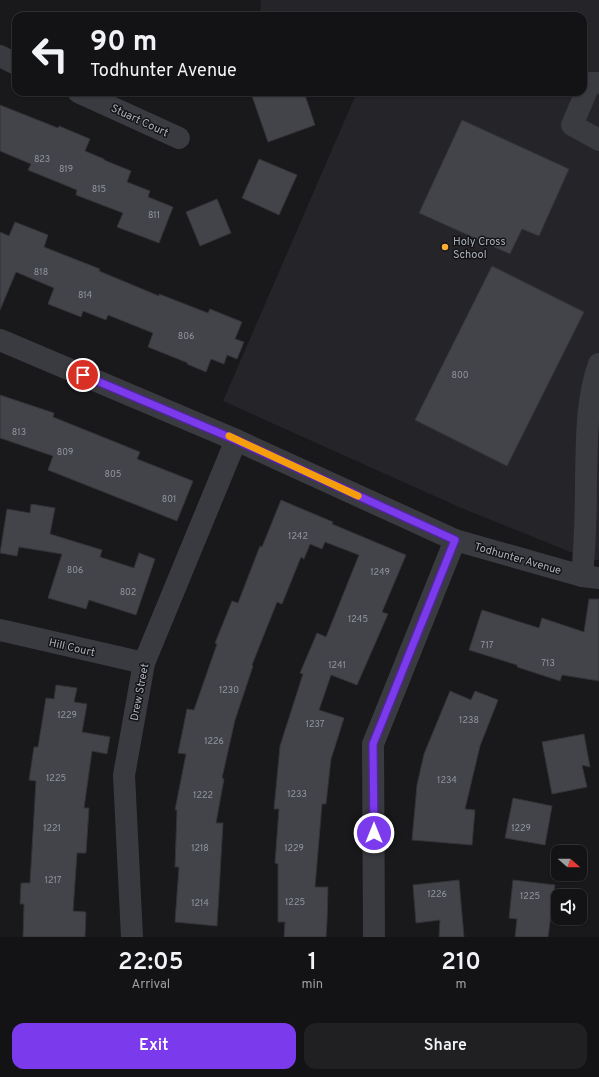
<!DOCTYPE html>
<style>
body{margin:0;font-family:Overpass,sans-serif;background:#202022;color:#f1f3f6;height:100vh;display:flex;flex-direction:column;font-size:15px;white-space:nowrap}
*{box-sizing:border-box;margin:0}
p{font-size:13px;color:#9d9ea0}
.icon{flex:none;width:22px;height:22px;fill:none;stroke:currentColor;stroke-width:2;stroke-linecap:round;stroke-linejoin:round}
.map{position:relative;height:937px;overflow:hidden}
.details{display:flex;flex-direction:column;background:#131315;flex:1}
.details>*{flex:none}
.banner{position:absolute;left:12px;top:12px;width:575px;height:84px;border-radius:12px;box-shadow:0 1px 3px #0004,0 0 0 1px #323234;background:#131315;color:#f1f3f6;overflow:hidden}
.needle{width:26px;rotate:110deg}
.buttons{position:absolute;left:551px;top:845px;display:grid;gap:8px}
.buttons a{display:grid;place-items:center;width:36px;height:36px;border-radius:8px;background:#131315;box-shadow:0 1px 3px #0004,0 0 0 1px #323234;font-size:20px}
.pin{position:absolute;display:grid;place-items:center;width:34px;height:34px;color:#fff;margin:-17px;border:2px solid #fff;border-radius:50%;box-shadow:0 1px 4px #0007}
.me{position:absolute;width:44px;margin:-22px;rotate:0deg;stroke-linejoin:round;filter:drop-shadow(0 0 3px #0008)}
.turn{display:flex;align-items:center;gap:14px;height:84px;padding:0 12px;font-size:18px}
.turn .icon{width:52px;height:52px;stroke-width:2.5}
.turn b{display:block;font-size:28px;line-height:34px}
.eta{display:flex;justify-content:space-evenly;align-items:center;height:68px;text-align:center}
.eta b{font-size:24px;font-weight:600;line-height:28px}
.primary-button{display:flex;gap:8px;margin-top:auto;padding:8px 12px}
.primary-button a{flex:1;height:46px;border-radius:12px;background:#7c3aed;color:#fff;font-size:16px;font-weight:600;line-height:46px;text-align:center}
.primary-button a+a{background:#202022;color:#f1f3f6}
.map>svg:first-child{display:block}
</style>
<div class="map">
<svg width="599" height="937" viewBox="0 0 599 937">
<rect width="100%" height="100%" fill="#19191c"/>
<path fill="#252529" d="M 261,0 L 599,0 L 599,560 L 590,560 L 459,507 L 223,401 L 357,92 L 583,92 L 583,16 L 260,16 Z"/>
<g fill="#434449" stroke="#333338">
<path d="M 265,92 L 304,92 L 315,125 L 268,142 L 252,96 Z"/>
<path d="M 0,105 L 58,128 L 59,126 L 90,139 L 85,151 L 104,159 L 104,160 L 131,171 L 127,182 L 150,191 L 148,197 L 173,207 L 159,243 L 117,227 L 123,213 L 76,195 L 77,190 L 28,170 L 31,164 L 0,151 Z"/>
<path d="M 462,120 L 569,169 L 539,236 L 522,229 L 510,254 L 419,213 Z"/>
<path d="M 259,159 L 297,175 L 279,215 L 242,198 Z"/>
<path d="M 217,199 L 231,233 L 200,246 L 186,212 Z"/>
<path d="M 15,222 L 48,235 L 44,247 L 100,269 L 99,271 L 159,296 L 159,294 L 208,313 L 210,309 L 242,322 L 235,339 L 244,342 L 237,359 L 227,355 L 224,364 L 211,359 L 206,372 L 187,364 L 188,363 L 148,347 L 153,333 L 108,315 L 106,320 L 83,311 L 81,317 L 48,304 L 54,288 L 16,272 L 0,310 L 0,232 L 9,236 Z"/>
<path d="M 492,266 L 584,312 L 507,466 L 415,420 Z"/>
<path d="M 0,395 L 54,413 L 53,417 L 140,452 L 137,459 L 193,481 L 177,521 L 48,470 L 53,456 L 0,438 Z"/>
<path d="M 281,500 L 333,522 L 332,524 L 406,555 L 382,612 L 388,614 L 357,685 L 331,675 L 319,710 L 344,718 L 331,759 L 326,804 L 322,804 L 315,887 L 328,887 L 327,922 L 326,937 L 284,937 L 285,922 L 278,922 L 278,864 L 275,863 L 279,809 L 274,809 L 280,746 L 303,674 L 300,673 L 317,633 L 326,637 L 359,555 L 325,542 L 322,549 L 310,544 L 304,559 L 301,557 L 282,604 L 277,602 L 252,665 L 253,666 L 235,720 L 222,778 L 224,779 L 216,823 L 223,823 L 217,926 L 175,922 L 179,867 L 175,867 L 177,810 L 175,810 L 186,754 L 178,753 L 187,709 L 194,710 L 217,644 L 215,643 L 232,601 L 238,603 L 260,546 L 262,547 Z"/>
<path d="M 31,504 L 55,508 L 50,534 L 102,550 L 100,557 L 134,568 L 139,553 L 155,559 L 136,615 L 89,600 L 86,609 L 48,598 L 62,554 L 19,547 L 17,556 L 0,553 L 7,509 L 30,513 Z"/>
<path d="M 589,599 L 599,599 L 599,681 L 562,675 L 560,681 L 517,667 L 517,665 L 469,650 L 482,610 L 539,628 L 542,618 L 584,632 Z"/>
<path d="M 56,685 L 77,688 L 74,702 L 87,704 L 82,732 L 110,737 L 107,754 L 92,751 L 84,808 L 89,808 L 86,853 L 77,853 L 73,911 L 86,912 L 85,937 L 23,937 L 24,904 L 20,904 L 21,883 L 30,883 L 36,781 L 29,780 L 34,747 L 38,747 L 46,698 L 54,699 Z"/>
<path d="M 450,691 L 471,700 L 475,691 L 498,700 L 480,746 L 465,809 L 475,810 L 472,845 L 412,840 L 417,785 L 424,754 Z"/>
<path d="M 584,734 L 590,767 L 582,765 L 587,787 L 552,794 L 542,742 Z"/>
<path d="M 513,798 L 552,806 L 545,845 L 505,838 Z"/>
<path d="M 459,880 L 464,937 L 439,937 L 440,920 L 416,923 L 413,885 Z"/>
<path d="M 513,880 L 555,885 L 548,937 L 515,937 L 517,919 L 509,918 Z"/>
</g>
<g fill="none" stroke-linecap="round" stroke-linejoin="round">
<g stroke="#3a3b41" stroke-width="22">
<path d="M 0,56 L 16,64"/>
<path d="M 599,83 L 590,83 L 572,125 L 599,140"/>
<path d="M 78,92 L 179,138"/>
<path d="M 0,340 L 236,440 L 455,540 L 582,576 L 599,578"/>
<path d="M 582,576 C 585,544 586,511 586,479 C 587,440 586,401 599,364"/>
<path d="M 0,630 L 144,663"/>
<path d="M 132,937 L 124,775 L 144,663 L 236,440"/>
<path d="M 374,937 L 373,744 L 455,540"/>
</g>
</g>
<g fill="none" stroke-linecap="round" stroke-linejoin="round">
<g stroke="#51269a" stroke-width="10">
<path id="route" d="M 83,375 L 236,440 L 455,540 L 373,744 L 374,833"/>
</g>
<use href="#route" stroke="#7c3aed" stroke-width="7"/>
<path stroke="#f59e0b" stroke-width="7" d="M 229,436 L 358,496"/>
</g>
<circle fill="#fbac32" stroke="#141417" stroke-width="1.5" cx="445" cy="247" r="4"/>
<g text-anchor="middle" stroke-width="3" stroke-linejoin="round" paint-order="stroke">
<g font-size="9" fill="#91969f">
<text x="42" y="162">823</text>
<text x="66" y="172">819</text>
<text x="99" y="192">815</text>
<text x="154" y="218">811</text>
<text x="41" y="275">818</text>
<text x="85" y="298">814</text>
<text x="186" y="339">806</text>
<text x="460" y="378">800</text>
<text x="19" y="435">813</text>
<text x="65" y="455">809</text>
<text x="113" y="477">805</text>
<text x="169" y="502">801</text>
<text x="298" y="539">1242</text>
<text x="75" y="573">806</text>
<text x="380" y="575">1249</text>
<text x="128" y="595">802</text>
<text x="358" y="622">1245</text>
<text x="487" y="648">717</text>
<text x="548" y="666">713</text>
<text x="337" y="668">1241</text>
<text x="229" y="693">1230</text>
<text x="67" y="718">1229</text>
<text x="469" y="723">1238</text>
<text x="315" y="727">1237</text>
<text x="214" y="744">1226</text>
<text x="56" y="781">1225</text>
<text x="447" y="783">1234</text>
<text x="297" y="797">1233</text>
<text x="203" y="798">1222</text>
<text x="52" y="831">1221</text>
<text x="521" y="831">1229</text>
<text x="200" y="851">1218</text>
<text x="294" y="851">1229</text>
<text x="53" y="883">1217</text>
<text x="437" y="897">1226</text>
<text x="530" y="899">1225</text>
<text x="295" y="905">1225</text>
<text x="200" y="906">1214</text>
</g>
<g font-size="11" fill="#abb1bc" stroke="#141417">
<text transform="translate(140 120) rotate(25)" y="4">Stuart Court</text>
<text transform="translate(518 558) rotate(16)" y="4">Todhunter Avenue</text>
<text transform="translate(72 647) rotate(13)" y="4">Hill Court</text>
<text transform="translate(139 692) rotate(-79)" y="4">Drew Street</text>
</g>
<g font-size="11" fill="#abb1bc" stroke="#141417" text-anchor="start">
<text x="453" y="245">Holy Cross<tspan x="453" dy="13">School</tspan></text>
</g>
</g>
</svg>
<div class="buttons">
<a><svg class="needle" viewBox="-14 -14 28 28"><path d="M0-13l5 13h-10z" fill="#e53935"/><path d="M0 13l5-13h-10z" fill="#9d9ea0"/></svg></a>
<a><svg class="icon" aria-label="sound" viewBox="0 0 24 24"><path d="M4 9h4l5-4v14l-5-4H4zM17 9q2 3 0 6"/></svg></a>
</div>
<div class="pin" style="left:83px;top:375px;background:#d93025"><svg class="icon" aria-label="arrive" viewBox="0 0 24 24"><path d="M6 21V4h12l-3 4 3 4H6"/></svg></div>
<svg class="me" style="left:374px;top:833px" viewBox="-20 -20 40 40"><circle r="17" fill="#7c3aed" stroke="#fff" stroke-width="3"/><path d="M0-11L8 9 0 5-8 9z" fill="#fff"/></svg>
<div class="banner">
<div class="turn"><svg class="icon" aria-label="left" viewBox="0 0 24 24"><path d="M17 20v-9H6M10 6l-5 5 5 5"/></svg><div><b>90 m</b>Todhunter Avenue</div></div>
</div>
</div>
<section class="details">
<div class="eta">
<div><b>22:05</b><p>Arrival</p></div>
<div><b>1</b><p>min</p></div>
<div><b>210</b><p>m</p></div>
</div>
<div class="primary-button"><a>Exit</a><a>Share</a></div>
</section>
